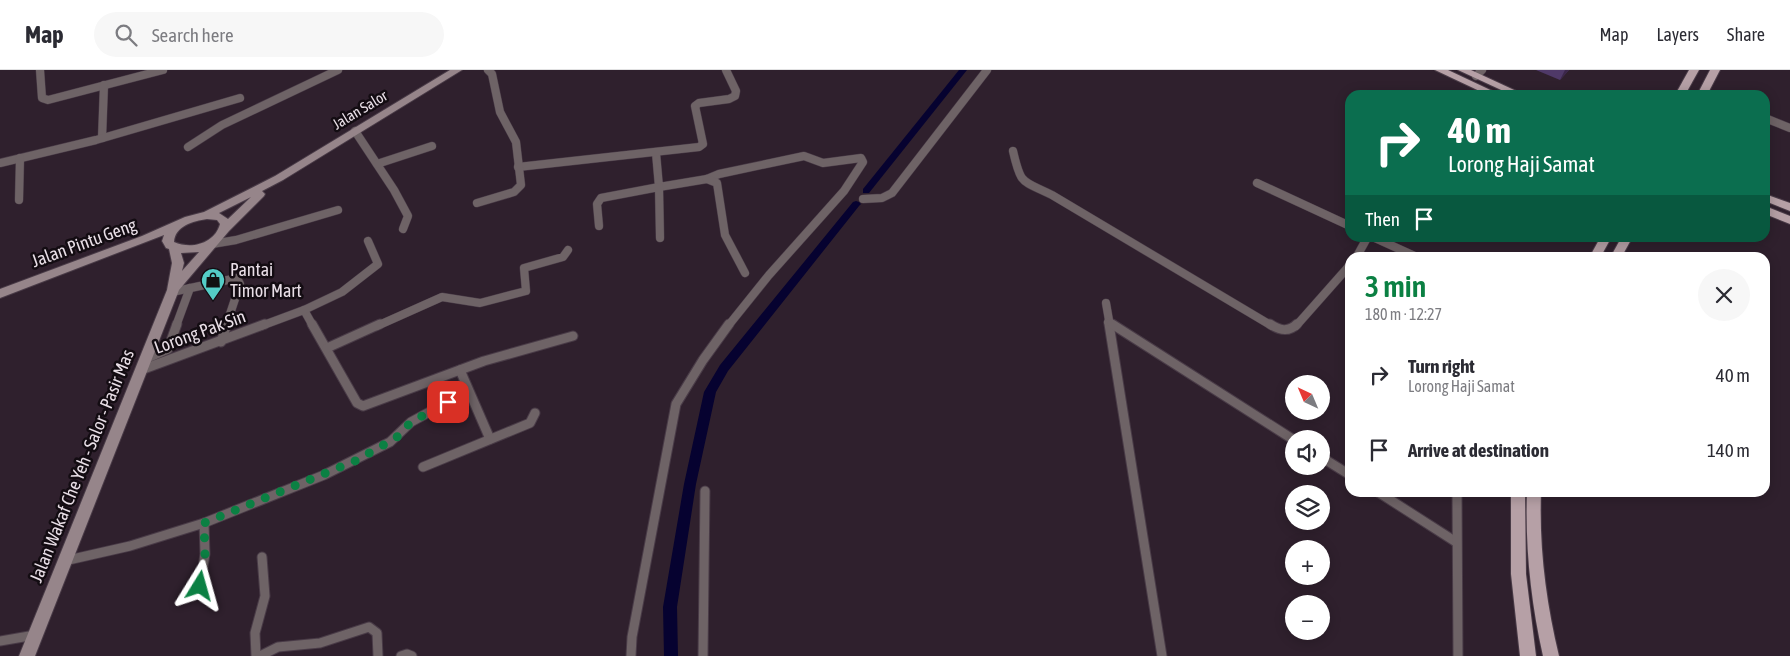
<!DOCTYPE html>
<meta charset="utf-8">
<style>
body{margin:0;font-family:"Asap Condensed",sans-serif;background:#f7f7f7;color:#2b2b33;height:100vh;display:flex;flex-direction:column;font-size:19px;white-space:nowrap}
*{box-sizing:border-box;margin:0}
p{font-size:16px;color:#7c7c81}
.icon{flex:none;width:28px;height:28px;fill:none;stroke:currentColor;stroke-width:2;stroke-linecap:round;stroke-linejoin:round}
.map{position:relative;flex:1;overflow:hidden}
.side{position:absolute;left:1345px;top:182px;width:425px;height:245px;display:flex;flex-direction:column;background:#fff;border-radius:15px;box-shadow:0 2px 12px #0003}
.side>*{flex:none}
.banner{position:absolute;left:1345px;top:20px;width:425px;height:152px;border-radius:15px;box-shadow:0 2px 12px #0003;background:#0b6e4f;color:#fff;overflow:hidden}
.needle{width:32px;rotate:316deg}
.tools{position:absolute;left:1285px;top:305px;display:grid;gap:10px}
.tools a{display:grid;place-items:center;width:45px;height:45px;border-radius:50%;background:#fff;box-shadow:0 2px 12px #0003;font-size:25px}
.pin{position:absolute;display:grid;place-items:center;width:42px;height:42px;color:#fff;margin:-21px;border-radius:10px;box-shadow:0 2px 8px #0006}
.me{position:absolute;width:55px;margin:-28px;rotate:8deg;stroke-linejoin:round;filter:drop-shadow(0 0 4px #0008)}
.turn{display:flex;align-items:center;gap:18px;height:105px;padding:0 20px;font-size:22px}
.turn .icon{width:65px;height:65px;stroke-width:2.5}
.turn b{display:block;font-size:35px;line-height:42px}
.then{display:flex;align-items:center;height:48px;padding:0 20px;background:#0003;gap:10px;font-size:19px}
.round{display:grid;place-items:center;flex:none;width:52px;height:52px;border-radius:26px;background:#f7f7f7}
.headline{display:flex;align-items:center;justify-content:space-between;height:85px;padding:0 20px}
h1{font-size:30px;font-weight:600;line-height:38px;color:#0b8043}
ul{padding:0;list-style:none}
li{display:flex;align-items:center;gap:15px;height:75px;padding:0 20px}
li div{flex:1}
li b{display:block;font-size:19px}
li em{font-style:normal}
header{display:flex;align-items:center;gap:30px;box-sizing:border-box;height:70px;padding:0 25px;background:#fff;border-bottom:1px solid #e1e1e2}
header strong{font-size:24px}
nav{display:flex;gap:28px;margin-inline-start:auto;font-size:18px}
.search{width:350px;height:45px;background:#f7f7f7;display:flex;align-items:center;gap:12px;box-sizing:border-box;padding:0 18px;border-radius:28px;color:#7c7c81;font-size:19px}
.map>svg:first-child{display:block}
</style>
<header>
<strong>Map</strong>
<div class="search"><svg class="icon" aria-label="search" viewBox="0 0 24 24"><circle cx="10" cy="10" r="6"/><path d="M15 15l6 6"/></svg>Search here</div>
<nav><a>Map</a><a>Layers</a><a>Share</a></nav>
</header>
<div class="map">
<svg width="1790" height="586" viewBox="0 0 1790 586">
<rect width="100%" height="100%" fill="#2f202d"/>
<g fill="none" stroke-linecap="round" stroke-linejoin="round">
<g fill="#060230" fill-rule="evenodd">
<path d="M 959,0 L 967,0 L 869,123 L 863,123 L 863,119 Z"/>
<path d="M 856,131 L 859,132 L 861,134 L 859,136 L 728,301 L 716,322 L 696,414 L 677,537 L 678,586 L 664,586 L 663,537 L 684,414 L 704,322 L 720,295 L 853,132 Z"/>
</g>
<g stroke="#493b47" stroke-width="9">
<g id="street-far1">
<path d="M 40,0 L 42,28 L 48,30 L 163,0"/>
<path d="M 1476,6 L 1482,0"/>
<path d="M 1765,48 L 1790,58"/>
<path d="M 355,61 L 394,120 L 408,146 L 403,159"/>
<path d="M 102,68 L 104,15"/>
<path d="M 188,77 L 222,55 L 338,0"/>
<path d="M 1013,81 C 1021,116 1022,110 1052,125 L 1272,256"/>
<path d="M 656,83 L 659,117 L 707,109 L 719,104 L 804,86 L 823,93 L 861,88 L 863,92 L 844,121 L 769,205 L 728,256"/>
<path d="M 0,93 L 96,70 L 240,28"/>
<path d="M 377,94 L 432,76"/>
<path d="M 518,97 L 699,77 L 703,74 L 695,36 L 699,33 L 729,29 L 735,26 L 736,21 L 726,0"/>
<path d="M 707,109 L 717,113 L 725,165 L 745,203"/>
<path d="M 1257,113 L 1350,156"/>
<path d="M 863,129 L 882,128 L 892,123 L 987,0"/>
<path d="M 19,130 L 20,88"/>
<path d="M 477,133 L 514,122 L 521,115 L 516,72 L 500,42 L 492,4 L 488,0"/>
<path d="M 599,156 L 597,134 L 601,128 L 659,117 L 660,168"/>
<path d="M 1375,168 L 1419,188"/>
<path d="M 212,174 L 236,170 L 338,140"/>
<path d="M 1356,188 L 1367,168"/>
<path d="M 172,222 L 237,208 L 240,214 L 226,256"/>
<path d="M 1106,233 L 1110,256"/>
<path d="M 304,240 L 313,256"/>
<path d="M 1108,252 L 1114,256"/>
<path d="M 176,256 L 190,218"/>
<path d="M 261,256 L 304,240 L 342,222 L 378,194 L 368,171"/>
<path d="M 377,256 L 442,227 L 480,233 L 526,221 L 524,198 L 563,187 L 568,180"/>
<path d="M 1296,256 L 1350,195"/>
</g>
</g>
<g stroke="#493b47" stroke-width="11">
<g id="street">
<path d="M 312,254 L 357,333 L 363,336 L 484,291 L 573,266"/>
<path d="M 1109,254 L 1162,586"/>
<path d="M 1112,254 L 1294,370"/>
<path d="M 1270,254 C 1279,260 1288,263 1297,254"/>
<path d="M 221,272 L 227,254"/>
<path d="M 327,278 L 380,254"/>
<path d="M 145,289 L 168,279 L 177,254"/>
<path d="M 141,300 L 265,254"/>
<path d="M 460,300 L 490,369"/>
<path d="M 1321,387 L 1350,405"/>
<path d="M 423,397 L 530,353 L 535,343"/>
<path d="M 1378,422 L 1456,472"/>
<path d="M 1457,422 L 1458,586"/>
<path d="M 64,491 L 130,476 L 204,453 L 324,405 L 390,372 L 411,352 L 468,321"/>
<path d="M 200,516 L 205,484 L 204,453"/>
<path d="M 0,571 L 35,565"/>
<path d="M 256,586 L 255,563 L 265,526 L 262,487"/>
<path d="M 260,586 L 278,577 L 320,573 L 369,557 L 377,563 L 378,586"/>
<path d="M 401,586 L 407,584 L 412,586"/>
<path d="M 631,586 L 632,567 L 676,334 L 703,290 L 729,254"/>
<path d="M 703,586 L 705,421"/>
</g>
</g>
<g stroke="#493b47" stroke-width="2">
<path id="secondary" d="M 450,0 L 462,0 L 283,110 L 262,121 L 265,124 L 264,126 L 229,161 L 179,220 L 35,586 L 19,586 L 167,220 L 172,193 L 169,179 L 166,178 L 162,171 L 164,165 L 0,228 L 0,219 L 142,166 L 185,147 L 204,142 L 275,106 ZM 251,127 L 228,149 L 219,143 ZM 207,149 L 217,150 L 220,154 C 215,173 192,180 174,172 C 175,156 193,151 207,149 ZM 199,182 L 182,201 L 184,193 L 181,183 Z"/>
</g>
<g stroke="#493b47" stroke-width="2">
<g id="primary">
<path d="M 1435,0 L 1448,0 L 1501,25 L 1488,25 Z"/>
<path d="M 1458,0 L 1471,0 L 1525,25 L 1512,25 Z"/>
<path d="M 1689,0 L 1699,0 L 1685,25 L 1675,25 Z"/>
<path d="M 1710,0 L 1720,0 L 1707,25 L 1697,25 Z"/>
<path d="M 1765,124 L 1790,133 L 1790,141 L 1765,131 Z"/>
<path d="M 1765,136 L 1790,146 L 1790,154 L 1765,144 Z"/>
<path d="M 1600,168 L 1611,168 L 1600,188 L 1589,188 Z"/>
<path d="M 1621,168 L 1632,168 L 1621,188 L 1610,188 Z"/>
<path d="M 1511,422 L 1525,422 L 1526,504 L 1536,586 L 1520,586 L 1511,504 Z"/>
<path d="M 1527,422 L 1541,422 C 1539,478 1546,532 1559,586 L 1543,586 C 1531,532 1525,478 1527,422 Z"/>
</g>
</g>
<use href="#street-far1" stroke="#6e6366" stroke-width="8"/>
<use href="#street" stroke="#6e6366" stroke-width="9"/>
<use href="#secondary" fill="#96858a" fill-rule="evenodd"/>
<use href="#primary" fill="#b6a0a6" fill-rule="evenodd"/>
</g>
<path fill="#4f3968" d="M 1536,0 L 1569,0 L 1560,10 Z"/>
<path fill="#3b274a" d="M 1565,0 L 1569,0 L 1560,10 Z"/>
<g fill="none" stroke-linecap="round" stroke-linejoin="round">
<path stroke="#0b8043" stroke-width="9" stroke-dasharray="0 16.2" d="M 200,516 L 205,484 L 204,453 L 355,391 L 396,368 L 411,352 L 448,332"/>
</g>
<defs>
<g id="shop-pin" transform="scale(1.25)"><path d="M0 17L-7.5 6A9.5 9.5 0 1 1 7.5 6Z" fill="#54cdc7" stroke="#130c12"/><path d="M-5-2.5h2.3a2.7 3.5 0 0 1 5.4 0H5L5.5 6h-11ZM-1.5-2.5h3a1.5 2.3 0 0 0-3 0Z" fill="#111"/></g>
</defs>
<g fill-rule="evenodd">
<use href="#shop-pin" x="213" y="210"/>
</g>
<g text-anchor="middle" stroke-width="5" stroke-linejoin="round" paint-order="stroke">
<g font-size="15" fill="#e9dfe7" stroke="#130c12">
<text transform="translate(360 40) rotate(-31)" y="5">Jalan Salor</text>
</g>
<g font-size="18" fill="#e9dfe7" stroke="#130c12">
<text transform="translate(84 173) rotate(-20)" y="6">Jalan Pintu Geng</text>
<text transform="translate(200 262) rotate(-20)" y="6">Lorong Pak Sin</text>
<text transform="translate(82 396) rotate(-68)" y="6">Jalan Wakaf Che Yeh - Salor - Pasir Mas</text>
</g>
<g font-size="18" fill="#e9dfe7" stroke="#130c12" text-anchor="start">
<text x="230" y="206">Pantai<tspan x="230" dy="21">Timor Mart</tspan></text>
</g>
</g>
</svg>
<div class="tools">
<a><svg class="needle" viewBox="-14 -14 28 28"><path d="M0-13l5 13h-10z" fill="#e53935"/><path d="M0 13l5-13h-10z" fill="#7c7c81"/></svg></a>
<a><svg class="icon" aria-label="sound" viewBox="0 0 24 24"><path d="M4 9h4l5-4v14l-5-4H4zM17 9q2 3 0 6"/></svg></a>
<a><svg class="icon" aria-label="layers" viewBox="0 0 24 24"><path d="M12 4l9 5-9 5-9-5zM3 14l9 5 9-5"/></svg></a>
<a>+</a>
<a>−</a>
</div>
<div class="pin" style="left:448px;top:332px;background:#d93025"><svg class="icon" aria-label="arrive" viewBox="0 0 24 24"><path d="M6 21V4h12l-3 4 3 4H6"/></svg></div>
<svg class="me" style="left:200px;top:516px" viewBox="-20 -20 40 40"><path d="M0-17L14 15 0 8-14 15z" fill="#0b8043" stroke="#fff" stroke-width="4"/></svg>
<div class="banner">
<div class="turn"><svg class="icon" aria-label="right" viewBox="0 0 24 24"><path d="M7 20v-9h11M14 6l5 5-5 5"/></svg><div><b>40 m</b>Lorong Haji Samat</div></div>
<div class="then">Then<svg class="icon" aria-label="arrive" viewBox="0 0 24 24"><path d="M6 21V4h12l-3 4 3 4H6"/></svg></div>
</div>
<section class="side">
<div class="headline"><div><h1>3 min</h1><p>180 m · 12:27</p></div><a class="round"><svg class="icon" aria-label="close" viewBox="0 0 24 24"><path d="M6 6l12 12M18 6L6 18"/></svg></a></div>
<ul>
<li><svg class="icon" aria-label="right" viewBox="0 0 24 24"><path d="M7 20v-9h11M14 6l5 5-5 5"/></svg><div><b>Turn right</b><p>Lorong Haji Samat</p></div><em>40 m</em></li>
<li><svg class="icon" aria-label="arrive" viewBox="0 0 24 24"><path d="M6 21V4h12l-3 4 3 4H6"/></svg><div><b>Arrive at destination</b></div><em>140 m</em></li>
</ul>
</section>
</div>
